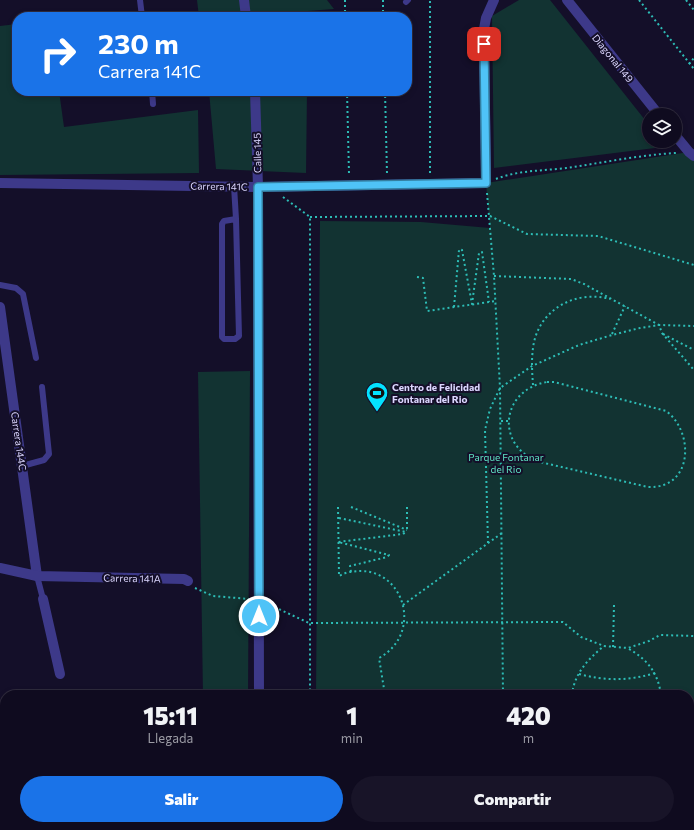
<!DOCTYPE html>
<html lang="es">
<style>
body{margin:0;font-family:Commissioner,sans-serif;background:#181428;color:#f1f3f6;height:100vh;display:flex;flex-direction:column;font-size:15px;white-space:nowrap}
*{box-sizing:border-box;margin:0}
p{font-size:13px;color:#9b9ba4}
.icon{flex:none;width:22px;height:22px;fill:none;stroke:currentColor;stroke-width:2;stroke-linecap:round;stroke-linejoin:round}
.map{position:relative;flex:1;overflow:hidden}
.drawer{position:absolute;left:0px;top:690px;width:694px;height:140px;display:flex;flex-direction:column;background:#0f0b1f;border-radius:16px 16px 0 0;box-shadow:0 2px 6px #0003,0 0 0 1px #2f2b3d}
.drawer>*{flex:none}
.top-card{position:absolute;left:12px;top:12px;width:400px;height:84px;border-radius:16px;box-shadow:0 2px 6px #0003,0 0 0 1px #2f2b3d;background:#1a73e8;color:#fff;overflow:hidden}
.buttons{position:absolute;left:642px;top:108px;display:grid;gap:8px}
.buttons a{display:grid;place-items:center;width:40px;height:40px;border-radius:50%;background:#0f0b1f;box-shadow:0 2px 6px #0003,0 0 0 1px #2f2b3d;font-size:20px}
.pin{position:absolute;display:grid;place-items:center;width:34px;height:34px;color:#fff;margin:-17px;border-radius:8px;box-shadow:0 2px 6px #0006}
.me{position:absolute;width:44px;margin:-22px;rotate:0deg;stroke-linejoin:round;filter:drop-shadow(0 0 3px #0008)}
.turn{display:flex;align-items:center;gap:14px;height:84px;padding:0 20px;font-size:18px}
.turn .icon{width:52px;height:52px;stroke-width:2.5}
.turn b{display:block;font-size:28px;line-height:34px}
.eta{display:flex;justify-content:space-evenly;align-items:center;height:68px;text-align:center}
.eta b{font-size:24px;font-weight:800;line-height:28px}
.action{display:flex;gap:8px;margin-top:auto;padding:8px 20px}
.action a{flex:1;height:46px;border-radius:24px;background:#1a73e8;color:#fff;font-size:16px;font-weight:800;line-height:46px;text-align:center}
.action a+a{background:#181428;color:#f1f3f6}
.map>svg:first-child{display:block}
</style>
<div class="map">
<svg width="694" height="830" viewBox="0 0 694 830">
<rect width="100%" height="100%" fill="#140f29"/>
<g fill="#123332">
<path d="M 197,0 L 327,0 L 334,9 L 308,11 L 308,17 L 199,17 Z"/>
<path d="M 519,0 L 550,0 L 649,125 L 649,141 L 660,141 L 663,147 L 494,168 L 492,16 Z"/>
<path d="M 17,24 L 17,91 L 59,91 L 64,127 L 198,110 L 199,173 L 0,175 L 0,26 Z"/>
<path d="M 209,91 L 307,91 L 306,173 L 216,169 Z"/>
<path d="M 689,152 L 694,155 L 694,830 L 315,830 L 315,825 L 689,825 L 689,695 L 316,695 L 320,221 L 421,222 L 490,228 L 486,183 Z"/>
<path d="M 250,371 L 248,695 L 203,695 L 198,372 Z"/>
<path d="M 5,825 L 247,825 L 247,830 L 2,830 Z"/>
</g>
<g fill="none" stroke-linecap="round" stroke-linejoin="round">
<g stroke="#2dbdb6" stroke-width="2" stroke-dasharray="2 3" stroke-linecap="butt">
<path d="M 345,0 L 345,17"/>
<path d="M 383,0 L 383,17"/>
<path d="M 639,0 L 694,69"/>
<path d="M 686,0 L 694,10"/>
<path d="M 689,64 L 694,58"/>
<path d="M 347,91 L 349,174"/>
<path d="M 385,91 L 387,174"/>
<path d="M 430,173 L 430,0"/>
<path d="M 496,179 C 519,170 542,171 566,168 C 602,163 639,155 676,153"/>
<path d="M 487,193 L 494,276 L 500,388 L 503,695"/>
<path d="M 283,197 L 310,217 L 310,695"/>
<path d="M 310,217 L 490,216 L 527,234 L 598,236 L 694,265"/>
<path d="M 494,276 L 571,279 L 584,284 L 659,325 L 662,333 L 694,370"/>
<path d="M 417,277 L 423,278 L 427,311 L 496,301"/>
<path d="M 454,307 L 459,250 L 460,249 L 462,250 L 472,304 L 479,253 L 480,252 L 482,252 L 489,302"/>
<path d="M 612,334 L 625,306"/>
<path d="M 663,334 L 694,350"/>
<path d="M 547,382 L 554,382 L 666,411 C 694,431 694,489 648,487 L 540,462 C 495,447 500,390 547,382 Z"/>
<path d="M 533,385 C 532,371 531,357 534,342 C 542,307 578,290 610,299"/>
<path d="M 501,421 L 509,421"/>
<path d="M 338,507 L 339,576 C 343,574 347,572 351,572 C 402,562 426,632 379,658 L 385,695"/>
<path d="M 351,507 L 407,530"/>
<path d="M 407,507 L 407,529"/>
<path d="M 339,518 L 406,532 L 403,534 L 338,542 L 389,555 L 387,557 L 350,566 L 351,572"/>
<path d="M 488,543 L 485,430 L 490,409 L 500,388 L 532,366 L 579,345 L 612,335 L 640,328 L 659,325 L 694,326"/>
<path d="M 195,588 L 213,596 L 249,599"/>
<path d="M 270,605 L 309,623 L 563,622 L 581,637 L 604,646 L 628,648 L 649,641 L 660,635 L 694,636"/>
<path d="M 403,605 L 502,533"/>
<path d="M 613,647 L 614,605"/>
<path d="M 629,649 C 648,660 658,673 661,695"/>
<path d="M 579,674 C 605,681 629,681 655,673"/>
<path d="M 572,695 C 574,674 588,659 604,646"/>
<path d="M 689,711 L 694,711"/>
<path d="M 689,760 L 694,762"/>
<path d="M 449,825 L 453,830"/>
<path d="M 505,825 L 505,830"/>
<path d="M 309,830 L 309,825"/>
<path d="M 502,830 L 505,827"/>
<path d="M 617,830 L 617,825"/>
</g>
<g stroke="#3d3989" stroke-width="6">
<path d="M 140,0 L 142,17"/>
<path d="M 406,2 L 408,0"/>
<path d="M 152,91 L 153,104"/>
<path d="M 234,186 L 236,219 L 239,336 L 235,339 L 224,339 L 222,337 L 222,224 L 224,221 L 236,219"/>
<path d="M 0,285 L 16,288 L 23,294 L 36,358"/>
<path d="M 22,466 L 44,460 L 49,454 L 42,387"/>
<path d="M 37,576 L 43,599"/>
</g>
<g stroke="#3d3989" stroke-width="10">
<path d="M 244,0 L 246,17"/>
<path d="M 567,0 L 659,115"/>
<path d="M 255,91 L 258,187 L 259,695"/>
<path d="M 675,135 L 689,152 L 694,156"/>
<path d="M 0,183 L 258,187 L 486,183 L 484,29 L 486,18 L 494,0"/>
<path d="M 0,307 L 37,576"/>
<path d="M 0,568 L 37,576 L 184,579 L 188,581"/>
<path d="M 43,599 L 60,674"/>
<path d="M 259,830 L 260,825"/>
</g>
</g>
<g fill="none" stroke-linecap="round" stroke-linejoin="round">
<g stroke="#337fa1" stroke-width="10">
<path id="route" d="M 259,616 L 258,187 L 486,183 L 484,44"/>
</g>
<use href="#route" stroke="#4fc3f7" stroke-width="7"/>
</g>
<defs>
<g id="stadium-pin" transform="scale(1.15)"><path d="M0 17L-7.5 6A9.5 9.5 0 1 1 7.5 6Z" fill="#03e2ff" stroke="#140f29"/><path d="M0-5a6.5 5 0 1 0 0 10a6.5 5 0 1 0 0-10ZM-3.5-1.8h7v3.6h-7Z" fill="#111"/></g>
</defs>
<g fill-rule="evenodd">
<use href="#stadium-pin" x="377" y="393"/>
</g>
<g text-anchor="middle" stroke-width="4" stroke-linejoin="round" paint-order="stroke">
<g font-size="10" fill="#dcd7ff" stroke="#140f29">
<text transform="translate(613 58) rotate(51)" y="4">Diagonal 149</text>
<text transform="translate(257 153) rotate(-91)" y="4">Calle 145</text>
<text transform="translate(219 186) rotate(1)" y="4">Carrera 141C</text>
<text transform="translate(19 441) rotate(82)" y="4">Carrera 144C</text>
<text transform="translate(132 578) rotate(1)" y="4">Carrera 141A</text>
</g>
<g font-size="10" font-weight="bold" fill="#dcd7ff" stroke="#140f29" text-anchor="start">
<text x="392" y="391">Centro de Felicidad<tspan x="392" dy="12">Fontanar del Rio</tspan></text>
</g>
<g font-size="10" fill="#5fe3c4" stroke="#140f29">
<text x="506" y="461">Parque Fontanar<tspan x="506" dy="12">del Rio</tspan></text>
</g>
</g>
</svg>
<div class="buttons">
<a><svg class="icon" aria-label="layers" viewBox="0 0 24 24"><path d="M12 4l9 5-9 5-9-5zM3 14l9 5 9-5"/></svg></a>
</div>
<div class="pin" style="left:484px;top:44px;background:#d93025"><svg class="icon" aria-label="arrive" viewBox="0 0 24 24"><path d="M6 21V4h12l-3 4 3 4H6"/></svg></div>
<svg class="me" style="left:259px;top:616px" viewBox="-20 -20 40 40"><circle r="17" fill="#4fc3f7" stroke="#fff" stroke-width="3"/><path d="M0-11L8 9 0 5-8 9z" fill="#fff"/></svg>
<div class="top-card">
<div class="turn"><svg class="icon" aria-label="right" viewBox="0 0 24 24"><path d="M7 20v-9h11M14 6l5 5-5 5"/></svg><div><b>230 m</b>Carrera 141C</div></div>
</div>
<section class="drawer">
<div class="eta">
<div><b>15:11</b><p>Llegada</p></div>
<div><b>1</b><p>min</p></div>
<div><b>420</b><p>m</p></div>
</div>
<div class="action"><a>Salir</a><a>Compartir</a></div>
</section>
</div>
